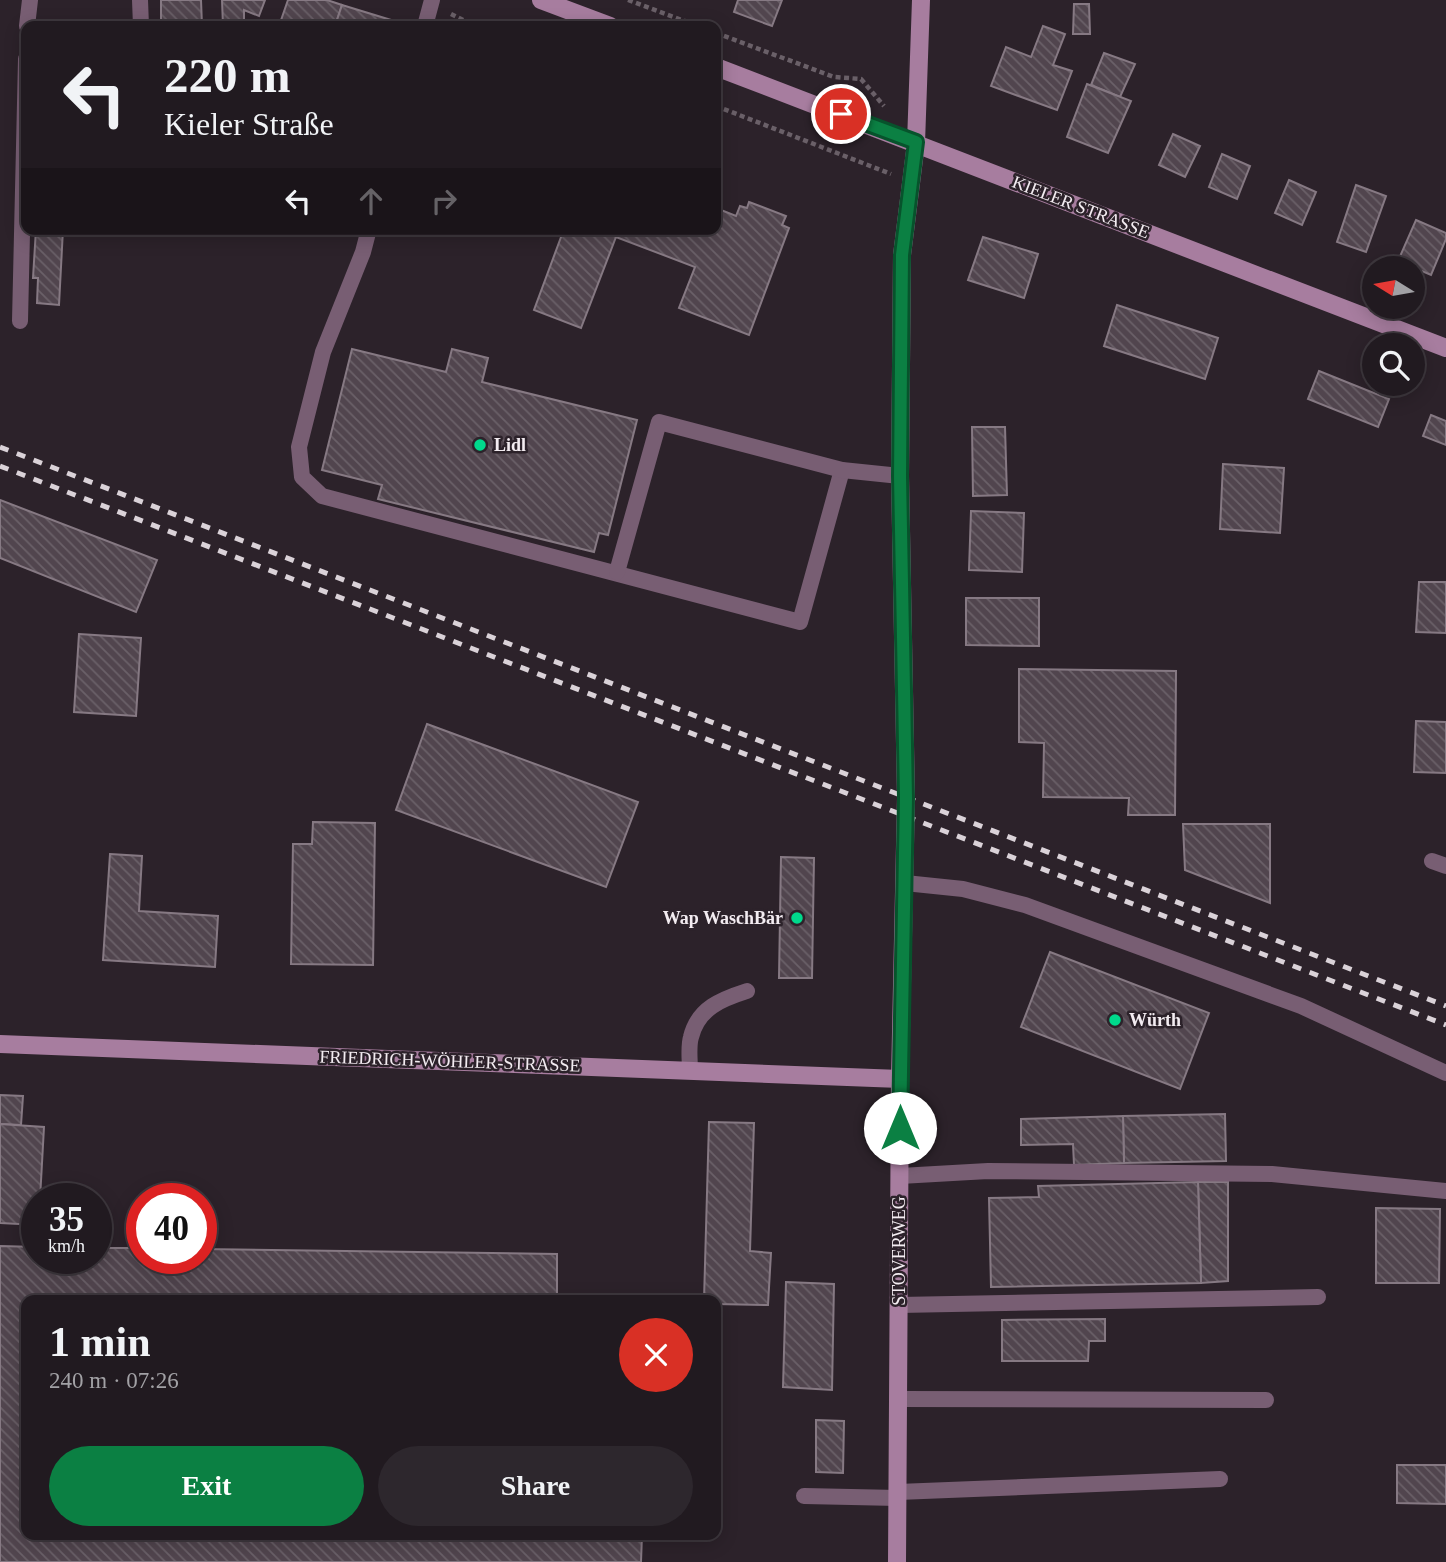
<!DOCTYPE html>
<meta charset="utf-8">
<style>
body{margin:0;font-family:"Times New Roman",serif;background:#2d272d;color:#f1f3f6;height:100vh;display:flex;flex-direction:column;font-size:26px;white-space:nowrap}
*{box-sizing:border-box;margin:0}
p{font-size:23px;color:#a2a1a5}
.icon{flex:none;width:38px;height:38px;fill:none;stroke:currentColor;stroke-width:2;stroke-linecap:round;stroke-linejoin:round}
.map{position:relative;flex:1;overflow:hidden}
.drawer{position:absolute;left:21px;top:1295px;width:700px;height:245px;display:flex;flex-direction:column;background:#211a20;border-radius:14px;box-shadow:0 4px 18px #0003,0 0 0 2px #3e383e}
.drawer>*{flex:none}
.top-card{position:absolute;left:21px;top:21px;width:700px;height:214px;border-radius:14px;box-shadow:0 4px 18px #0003,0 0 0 2px #3e383e;background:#211a20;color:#f1f3f6;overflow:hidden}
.needle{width:46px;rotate:281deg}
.buttons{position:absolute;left:1362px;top:256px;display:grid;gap:14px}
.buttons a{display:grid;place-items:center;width:63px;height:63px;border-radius:50%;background:#211a20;box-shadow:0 4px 18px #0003,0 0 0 2px #3e383e;font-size:35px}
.speed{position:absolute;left:21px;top:1183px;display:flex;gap:14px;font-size:35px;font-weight:700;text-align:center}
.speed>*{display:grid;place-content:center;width:91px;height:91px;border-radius:50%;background:#211a20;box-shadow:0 4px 18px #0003,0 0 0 2px #3e383e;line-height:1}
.speed small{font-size:18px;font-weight:400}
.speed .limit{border:10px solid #d22;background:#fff;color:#111}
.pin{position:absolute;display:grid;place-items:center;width:60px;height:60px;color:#fff;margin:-30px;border:4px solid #fff;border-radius:50%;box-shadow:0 2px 7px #0007}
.me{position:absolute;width:77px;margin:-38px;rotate:0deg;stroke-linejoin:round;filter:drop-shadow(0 0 5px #0008)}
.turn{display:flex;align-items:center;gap:24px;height:147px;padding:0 28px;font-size:32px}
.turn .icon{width:91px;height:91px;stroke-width:2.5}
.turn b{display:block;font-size:49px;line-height:60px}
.lanes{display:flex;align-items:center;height:66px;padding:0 28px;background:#0003;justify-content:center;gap:35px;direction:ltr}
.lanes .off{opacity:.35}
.round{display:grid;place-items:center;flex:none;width:74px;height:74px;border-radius:37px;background:#2d272d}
.overview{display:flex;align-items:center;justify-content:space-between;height:119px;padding:0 28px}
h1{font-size:42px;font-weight:700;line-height:52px}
.primary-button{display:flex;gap:14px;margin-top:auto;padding:14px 28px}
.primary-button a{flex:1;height:80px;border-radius:42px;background:#0b8043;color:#fff;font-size:28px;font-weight:700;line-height:80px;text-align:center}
.primary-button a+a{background:#2d272d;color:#f1f3f6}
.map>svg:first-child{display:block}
</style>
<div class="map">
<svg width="1446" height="1562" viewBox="0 0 1446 1562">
<defs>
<pattern id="building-back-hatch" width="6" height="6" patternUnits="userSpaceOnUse" patternTransform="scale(1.75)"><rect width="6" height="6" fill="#51454e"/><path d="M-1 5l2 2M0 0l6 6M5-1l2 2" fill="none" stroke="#6a6068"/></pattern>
</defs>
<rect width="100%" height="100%" fill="#2c222a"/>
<g fill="url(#building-back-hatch)" stroke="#867983" stroke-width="2">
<path d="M 161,0 L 201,0 L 202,26 L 161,26 Z"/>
<path d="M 222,0 L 265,0 L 259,16 L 244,10 L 244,26 L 223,26 Z"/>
<path d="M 288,0 L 327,0 L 342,5 L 335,26 L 279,26 Z"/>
<path d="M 738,0 L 782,0 L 772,26 L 734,12 Z"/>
<path d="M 1074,4 L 1089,4 L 1090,34 L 1073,34 Z"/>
<path d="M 342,5 L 391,20 L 389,26 L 335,26 Z"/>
<path d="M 1043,26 L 1065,34 L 1053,65 L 1072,71 L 1057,110 L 991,86 L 1006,47 L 1031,57 Z"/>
<path d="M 1104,53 L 1135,64 L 1120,97 L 1091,85 Z"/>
<path d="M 1087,84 L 1131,101 L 1108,153 L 1067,137 Z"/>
<path d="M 1173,134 L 1200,146 L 1185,177 L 1159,165 Z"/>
<path d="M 1222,154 L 1250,166 L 1237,199 L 1209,187 Z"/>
<path d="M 1289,180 L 1316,192 L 1302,225 L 1275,213 Z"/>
<path d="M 1356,185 L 1386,196 L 1366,252 L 1337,242 Z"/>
<path d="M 749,202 L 786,216 L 782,225 L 789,228 L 749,335 L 679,308 L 695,267 L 616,237 L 581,328 L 534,310 L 564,229 L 716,229 L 716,208 L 736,216 L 740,206 L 747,208 Z"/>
<path d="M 1416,220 L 1446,233 L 1446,239 L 1431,275 L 1398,261 Z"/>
<path d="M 36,229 L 63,229 L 59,305 L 37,303 L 38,278 L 33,278 Z"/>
<path d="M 983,237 L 1038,254 L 1024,298 L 968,280 Z"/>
<path d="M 1117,305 L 1218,338 L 1205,379 L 1104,346 Z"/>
<path d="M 352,349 L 446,372 L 452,349 L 488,358 L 482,382 L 637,420 L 608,535 L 599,533 L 594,552 L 378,499 L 382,485 L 322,470 Z"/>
<path d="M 1319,371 L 1389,399 L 1378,427 L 1308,399 Z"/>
<path d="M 1431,415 L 1446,421 L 1446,445 L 1423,436 Z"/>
<path d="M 972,427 L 1005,427 L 1007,495 L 973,496 Z"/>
<path d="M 1223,464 L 1284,468 L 1280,533 L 1220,529 Z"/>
<path d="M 0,500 L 157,560 L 136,612 L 0,558 Z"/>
<path d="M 971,511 L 1024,513 L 1022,572 L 969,570 Z"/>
<path d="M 1419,582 L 1446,582 L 1446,633 L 1416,632 Z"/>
<path d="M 966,598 L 1039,598 L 1039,646 L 966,645 Z"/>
<path d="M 79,634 L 141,638 L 136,716 L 74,712 Z"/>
<path d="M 1019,669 L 1176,671 L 1175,815 L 1128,815 L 1129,798 L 1043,797 L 1044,743 L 1019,742 Z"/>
<path d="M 1416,721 L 1446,722 L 1446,773 L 1414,772 Z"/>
<path d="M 427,724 L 638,802 L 606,887 L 396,810 Z"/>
<path d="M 313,822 L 375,823 L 373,965 L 291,964 L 293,844 L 312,844 Z"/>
<path d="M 1183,824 L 1270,824 L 1270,903 L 1185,870 Z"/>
<path d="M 110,854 L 142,856 L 139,911 L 218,916 L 215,967 L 103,960 Z"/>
<path d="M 781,857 L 814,858 L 812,978 L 779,978 Z"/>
<path d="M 1050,952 L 1209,1013 L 1180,1089 L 1021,1027 Z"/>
<path d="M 0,1095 L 23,1096 L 21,1125 L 0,1124 Z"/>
<path d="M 1225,1114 L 1226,1161 L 1124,1163 L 1123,1116 Z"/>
<path d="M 1123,1116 L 1124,1163 L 1074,1165 L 1073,1144 L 1021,1145 L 1021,1119 Z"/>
<path d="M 709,1122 L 754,1123 L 750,1251 L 771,1253 L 768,1305 L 716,1304 L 716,1300 L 704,1300 Z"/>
<path d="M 0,1124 L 44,1127 L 40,1199 L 37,1199 L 37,1225 L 0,1223 Z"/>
<path d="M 1198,1182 L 1228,1182 L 1228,1281 L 1201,1283 Z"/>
<path d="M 1198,1182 L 1201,1283 L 991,1287 L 989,1198 L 1039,1197 L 1038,1186 Z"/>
<path d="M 1376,1208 L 1440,1209 L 1439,1283 L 1376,1283 Z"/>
<path d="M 0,1246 L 37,1247 L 37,1258 L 96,1258 L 96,1248 L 142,1248 L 142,1258 L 201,1258 L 201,1249 L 557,1254 L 557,1300 L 26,1300 L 26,1535 L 642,1535 L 641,1562 L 0,1562 Z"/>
<path d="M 786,1282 L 834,1284 L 832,1390 L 783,1387 Z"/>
<path d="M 1105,1319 L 1105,1341 L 1089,1341 L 1088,1361 L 1002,1361 L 1002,1320 Z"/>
<path d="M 816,1420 L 844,1421 L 843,1473 L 816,1472 Z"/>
<path d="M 1397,1465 L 1446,1465 L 1446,1504 L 1397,1503 Z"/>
</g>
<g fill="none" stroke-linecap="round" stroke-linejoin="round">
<g stroke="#6a6068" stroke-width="4.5" stroke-dasharray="5 3.5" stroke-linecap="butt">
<path d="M 628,0 L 698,26"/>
<path d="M 451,14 L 475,26"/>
<path d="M 716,33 L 834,77 L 861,79 L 884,106"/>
<path d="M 716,106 L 891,174"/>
</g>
<g stroke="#785e73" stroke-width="16">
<path d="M 140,0 L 141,26"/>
<path d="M 27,26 L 30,0"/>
<path d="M 425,26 L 432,0"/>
<path d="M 369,229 L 363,252 L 323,352 L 299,447 L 302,477 L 322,496 L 800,622 L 842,470"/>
<path d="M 20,321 L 26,59"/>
<path d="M 617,572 L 659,422 L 842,470 L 900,476"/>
<path d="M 1432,861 L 1446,866"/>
<path d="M 905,883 L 963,889 L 1025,905 L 1301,1006 L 1446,1073"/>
<path d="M 690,1071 C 690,1060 688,1047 691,1037 C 698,1008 722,999 747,991"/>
<path d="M 900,1176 L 988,1171 L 1272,1174 L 1446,1191"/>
<path d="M 899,1305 L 1318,1297"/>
<path d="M 899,1399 L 1266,1400"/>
<path d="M 898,1492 L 1220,1479"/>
<path d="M 804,1496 L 898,1498"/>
</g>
<g stroke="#a77d9f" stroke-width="18">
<path d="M 541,0 L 610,26"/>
<path d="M 716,67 L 1446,348"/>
<path d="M 0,1044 L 900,1079"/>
<path d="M 897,1562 L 900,1079 L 906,798 L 900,476 L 902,255 L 916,143 L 921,0"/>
</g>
<g stroke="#dad2d8" stroke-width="5" stroke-dasharray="9 9" stroke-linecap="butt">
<path d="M 0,447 L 1446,1006"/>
<path d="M 0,466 L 1446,1025"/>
</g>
</g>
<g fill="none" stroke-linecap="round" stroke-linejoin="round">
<g stroke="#07532c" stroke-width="18">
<path id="route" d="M 841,114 L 916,142 L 902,255 L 900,476 L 906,798 L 900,1128"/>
</g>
<use href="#route" stroke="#0b8043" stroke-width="12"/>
</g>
<g fill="#00d98c" stroke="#2c222a" stroke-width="2.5">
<circle cx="480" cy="445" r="7"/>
<circle cx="797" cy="918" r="7"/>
<circle cx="1115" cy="1020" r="7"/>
</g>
<g text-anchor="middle" stroke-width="5" stroke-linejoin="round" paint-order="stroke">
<g font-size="18" fill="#f3ecf1" stroke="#2c222a">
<text transform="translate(1081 207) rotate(21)" y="6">KIELER STRASSE</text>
<text transform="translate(450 1061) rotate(2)" y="6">FRIEDRICH-WÖHLER-STRASSE</text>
<text transform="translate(899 1251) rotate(-90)" y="6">STOVERWEG</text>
</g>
<g font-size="18" font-weight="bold" fill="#f3ecf1" stroke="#2c222a" text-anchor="start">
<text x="494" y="451">Lidl</text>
<text x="783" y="924" text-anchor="end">Wap WaschBär</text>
<text x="1129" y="1026">Würth</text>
</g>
</g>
</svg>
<div class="buttons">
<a><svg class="needle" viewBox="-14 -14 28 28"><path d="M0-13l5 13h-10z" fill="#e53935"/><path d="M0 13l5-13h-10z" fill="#a2a1a5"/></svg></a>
<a><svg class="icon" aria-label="search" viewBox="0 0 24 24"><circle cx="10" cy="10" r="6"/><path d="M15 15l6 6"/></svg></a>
</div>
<div class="speed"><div>35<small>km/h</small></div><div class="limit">40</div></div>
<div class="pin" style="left:841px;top:114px;background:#d93025"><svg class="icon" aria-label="arrive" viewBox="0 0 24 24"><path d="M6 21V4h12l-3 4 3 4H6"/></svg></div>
<svg class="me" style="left:900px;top:1128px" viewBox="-20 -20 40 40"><circle r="19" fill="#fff"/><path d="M0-13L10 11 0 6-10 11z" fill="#0b8043"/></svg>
<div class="top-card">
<div class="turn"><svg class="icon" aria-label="left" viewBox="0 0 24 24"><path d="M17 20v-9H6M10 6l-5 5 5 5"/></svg><div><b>220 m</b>Kieler Straße</div></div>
<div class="lanes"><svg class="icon" aria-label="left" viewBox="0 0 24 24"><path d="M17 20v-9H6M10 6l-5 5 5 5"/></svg><svg class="icon off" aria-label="ahead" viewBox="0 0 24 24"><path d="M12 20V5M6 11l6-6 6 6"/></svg><svg class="icon off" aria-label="right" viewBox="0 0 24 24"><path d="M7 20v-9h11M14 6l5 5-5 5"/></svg></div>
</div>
<section class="drawer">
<div class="overview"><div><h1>1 min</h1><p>240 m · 07:26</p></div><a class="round" style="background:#d93025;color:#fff"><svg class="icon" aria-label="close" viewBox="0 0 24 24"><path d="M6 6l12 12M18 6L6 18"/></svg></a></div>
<div class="primary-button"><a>Exit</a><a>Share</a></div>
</section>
</div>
